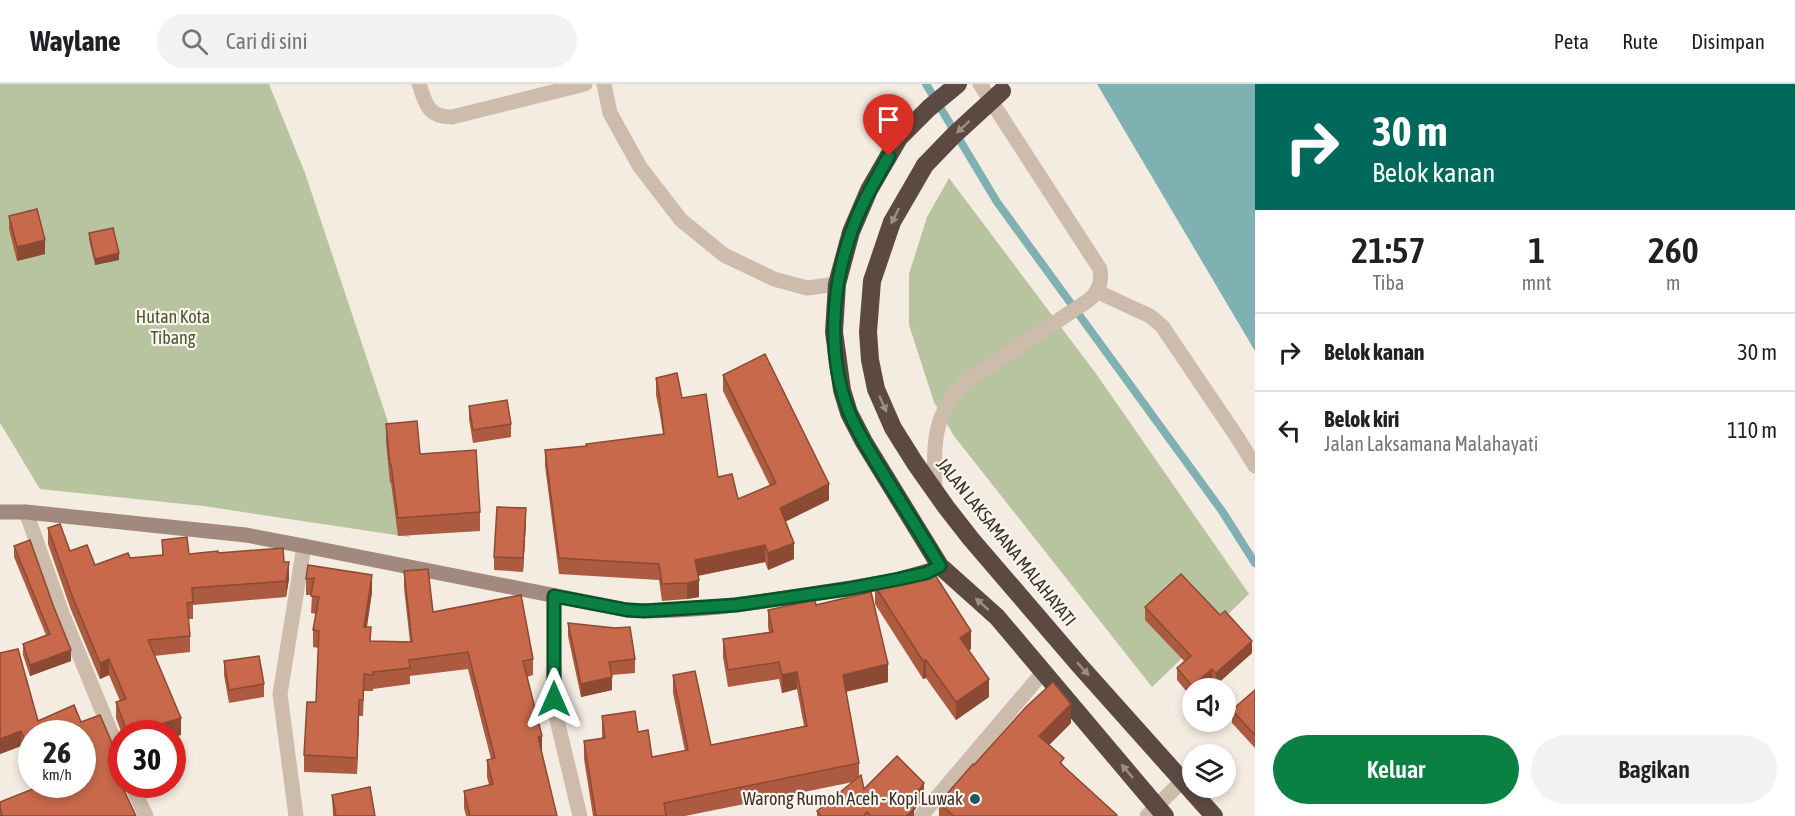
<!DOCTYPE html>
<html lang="id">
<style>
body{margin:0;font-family:"Asap Condensed",sans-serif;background:#f2f2f2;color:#202124;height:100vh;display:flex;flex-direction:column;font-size:22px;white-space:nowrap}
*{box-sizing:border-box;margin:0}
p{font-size:20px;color:#757577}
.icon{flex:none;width:33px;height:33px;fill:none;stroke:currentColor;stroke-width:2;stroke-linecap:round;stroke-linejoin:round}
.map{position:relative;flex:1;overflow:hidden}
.panel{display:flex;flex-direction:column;background:#fff;width:540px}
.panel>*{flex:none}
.hud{background:#00695c;color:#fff;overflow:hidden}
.tools{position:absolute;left:1182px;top:594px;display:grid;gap:12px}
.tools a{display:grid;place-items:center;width:54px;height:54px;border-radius:50%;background:#fff;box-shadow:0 3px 9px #0003;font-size:30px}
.speed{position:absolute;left:18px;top:636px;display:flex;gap:12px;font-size:30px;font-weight:700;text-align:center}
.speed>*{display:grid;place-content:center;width:78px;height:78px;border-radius:50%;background:#fff;box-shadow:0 3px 9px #0003;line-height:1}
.speed small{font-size:15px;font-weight:400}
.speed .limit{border:9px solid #d22;background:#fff;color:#111}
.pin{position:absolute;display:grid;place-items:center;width:51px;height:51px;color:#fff;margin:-62px -26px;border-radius:50% 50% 50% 0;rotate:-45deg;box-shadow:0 0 6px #0007}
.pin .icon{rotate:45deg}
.me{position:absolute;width:66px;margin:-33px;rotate:0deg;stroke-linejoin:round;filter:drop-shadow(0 0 4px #0008)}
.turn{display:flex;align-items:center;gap:21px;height:126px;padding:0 18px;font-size:27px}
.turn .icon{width:78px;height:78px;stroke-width:2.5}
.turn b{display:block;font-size:42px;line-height:51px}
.eta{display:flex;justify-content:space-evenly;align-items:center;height:102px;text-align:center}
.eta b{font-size:36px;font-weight:600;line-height:42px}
.action{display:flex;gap:12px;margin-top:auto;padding:12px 18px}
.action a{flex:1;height:69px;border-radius:36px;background:#0b8043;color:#fff;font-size:24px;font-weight:600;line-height:69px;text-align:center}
.action a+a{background:#f2f2f2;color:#202124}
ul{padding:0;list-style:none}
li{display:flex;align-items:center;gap:18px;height:78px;padding:0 18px;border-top:2px solid #e0e0e0}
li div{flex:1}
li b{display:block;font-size:22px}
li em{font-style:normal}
header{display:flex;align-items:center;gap:36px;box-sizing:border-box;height:84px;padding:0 30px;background:#fff;border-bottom:2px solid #e0e0e0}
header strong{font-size:28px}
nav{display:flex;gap:33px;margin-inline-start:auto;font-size:21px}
.search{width:420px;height:54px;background:#f2f2f2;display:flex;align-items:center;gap:15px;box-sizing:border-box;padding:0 21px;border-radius:33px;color:#757577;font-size:22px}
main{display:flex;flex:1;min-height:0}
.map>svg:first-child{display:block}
</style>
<header>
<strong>Waylane</strong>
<div class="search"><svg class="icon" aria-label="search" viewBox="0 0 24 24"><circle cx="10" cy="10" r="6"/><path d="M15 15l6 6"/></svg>Cari di sini</div>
<nav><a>Peta</a><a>Rute</a><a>Disimpan</a></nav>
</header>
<main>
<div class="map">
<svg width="1255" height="732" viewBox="0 0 1255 732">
<rect width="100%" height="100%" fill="#f4ebe1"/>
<g fill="#b8c4a0">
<path d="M 0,0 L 269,0 L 305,89 L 408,398 L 409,453 L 203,422 L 40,405 L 0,339 Z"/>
<path d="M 949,94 L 1097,291 L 1249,510 L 1152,603 L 954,352 L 934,318 L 909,241 L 909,190 L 927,133 Z"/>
</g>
<path fill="#7fb0b2" d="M 1097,0 L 1255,0 L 1255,267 Z"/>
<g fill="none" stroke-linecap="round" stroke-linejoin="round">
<path stroke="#7fb0b2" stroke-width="8" d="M 926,0 L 997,118 L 1222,427 L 1255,479"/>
<g stroke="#cdbbac" stroke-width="15">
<path d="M 419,0 C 426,21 428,33 452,33 L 585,0"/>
<path d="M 604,0 L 610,29 L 640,83 L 681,136 L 724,171 L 774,195 L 807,204 L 837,200"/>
<path d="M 1098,208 L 1150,232 L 1162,242 L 1237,353 L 1255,382"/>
<path d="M 935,408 C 934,363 931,329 967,297 L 1089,216 C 1099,207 1102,199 1100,185 L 980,0"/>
<path d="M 26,428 L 62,529 L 122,675"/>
<path d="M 554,512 L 554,615 L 557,636 L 580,732"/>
<path d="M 131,700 L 146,732"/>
<path d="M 296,732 L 280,610 L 304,462"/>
<path d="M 921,732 L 1044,587"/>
<path d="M 1147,732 L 1182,697"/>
</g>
<path stroke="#a18a7d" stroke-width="15" d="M 0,428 L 26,428 L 246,451 L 304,462 L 627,526 C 677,529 729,522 779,515 C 819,509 858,503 898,496"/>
<g stroke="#5c4a42" stroke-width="18">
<path d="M 958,0 L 929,24 L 899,54 L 869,106 L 851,148 L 837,200 L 834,248 L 842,306 L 849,329 L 864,358 L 940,482 L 997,533 L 1165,732"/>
<path d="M 925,81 L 892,138 L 872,197 L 868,248 L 870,276 L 876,305 L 893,344 L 915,379 L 946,423 L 971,455 L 1080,582 L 1214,732"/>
</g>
<path stroke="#5c4a42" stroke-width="18" d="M 925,81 L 954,51 L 1002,7"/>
</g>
<g fill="#ac5a40">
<path d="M 9,132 L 45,170 L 17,177 L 9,145 Z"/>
<path d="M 89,149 L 119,176 L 95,181 L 89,156 Z"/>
<path d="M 723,291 L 829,416 L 785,438 L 794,475 L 768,486 L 765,478 L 698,492 L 699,513 L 687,515 L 662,517 L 659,496 L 559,490 L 545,382 L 545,366 L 586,362 L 663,350 L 660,331 L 656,311 L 656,294 L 682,314 L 718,393 L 738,415 L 770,402 L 723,307 Z"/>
<path d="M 469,322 L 511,340 L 511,353 L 473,359 L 469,335 Z"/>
<path d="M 386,340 L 420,370 L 480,428 L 480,447 L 398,452 L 391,399 L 390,399 L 386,359 Z"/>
<path d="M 526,438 L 523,488 L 494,486 L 494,473 Z"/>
<path d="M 48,444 L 70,467 L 95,481 L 130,474 L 162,471 L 162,456 L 189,470 L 218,469 L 284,478 L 289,495 L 286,513 L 193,521 L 193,535 L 188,535 L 190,552 L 190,568 L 154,572 L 181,651 L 172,653 L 172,650 L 122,650 L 116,634 L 116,618 L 120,617 L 109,591 L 100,595 L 71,526 L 48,460 Z"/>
<path d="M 14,462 L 71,577 L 30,592 L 23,571 L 23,560 L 46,551 L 14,473 Z"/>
<path d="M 308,481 L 372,508 L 367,543 L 371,557 L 410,558 L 404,504 L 404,487 L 433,528 L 533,575 L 533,591 L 527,593 L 541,669 L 557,732 L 466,732 L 464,724 L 464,707 L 489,701 L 487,693 L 487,676 L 491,675 L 468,585 L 410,592 L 410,600 L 373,605 L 373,607 L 364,607 L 363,632 L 359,632 L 357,690 L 304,688 L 304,671 L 316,618 L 318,564 L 313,563 L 313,546 L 316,530 L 311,529 L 312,511 L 306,511 L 306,495 Z"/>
<path d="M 875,502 L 971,565 L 969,566 L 989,613 L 956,636 L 926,594 L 923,595 L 875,520 Z"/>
<path d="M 816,521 L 888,598 L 846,608 L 859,679 L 859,693 L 864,705 L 924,713 L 914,727 L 914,732 L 817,732 L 817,727 L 853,698 L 685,732 L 593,732 L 584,675 L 584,657 L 602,654 L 602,632 L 638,648 L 652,673 L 685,667 L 673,609 L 673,591 L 711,661 L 804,642 L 797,605 L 782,609 L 779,595 L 728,603 L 723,573 L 723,555 L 769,548 L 768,543 L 768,526 Z"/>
<path d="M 1145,523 L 1252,569 L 1216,601 L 1212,597 L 1192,614 L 1177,596 L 1177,584 L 1184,577 L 1145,536 Z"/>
<path d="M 568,539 L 615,544 L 635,575 L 635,589 L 612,591 L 612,606 L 581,613 L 568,552 Z"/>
<path d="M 18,565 L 38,637 L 74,621 L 81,638 L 100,631 L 115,666 L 115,675 L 122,692 L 122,700 L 125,700 L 125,709 L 136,732 L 0,732 L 0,718 L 38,703 L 36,700 L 82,700 L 82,650 L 32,650 L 32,688 L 21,662 L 0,670 L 0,569 Z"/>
<path d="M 224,577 L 264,600 L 264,613 L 229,619 L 224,591 Z"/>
<path d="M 1255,606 L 1255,664 L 1232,639 L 1232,626 Z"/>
<path d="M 1071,639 L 1049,661 L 1064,682 L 1117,732 L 939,732 L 939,719 Z"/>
<path d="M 332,711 L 375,732 L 333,732 Z"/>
</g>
<g fill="#8c4a34">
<path d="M 45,156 L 45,170 L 17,177 L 17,163 Z"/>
<path d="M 119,169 L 119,176 L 95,181 L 95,175 Z"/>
<path d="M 829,400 L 829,416 L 780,440 L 780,424 Z"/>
<path d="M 526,424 L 526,438 L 523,488 L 523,474 Z"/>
<path d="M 794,459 L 794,475 L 768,486 L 768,469 Z"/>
<path d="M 765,461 L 765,478 L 695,492 L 695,476 Z"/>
<path d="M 289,478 L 289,495 L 286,513 L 286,497 Z"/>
<path d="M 372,491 L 372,508 L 364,559 L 364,543 Z"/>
<path d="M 699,496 L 699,513 L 687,515 L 687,499 Z"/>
<path d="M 971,547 L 971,565 L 960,572 L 960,554 Z"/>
<path d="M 1252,557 L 1252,569 L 1216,601 L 1216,589 Z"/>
<path d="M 71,566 L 71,577 L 30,592 L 30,581 Z"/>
<path d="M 109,575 L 109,591 L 100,595 L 100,579 Z"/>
<path d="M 926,576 L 926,594 L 923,595 L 923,577 Z"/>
<path d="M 888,580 L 888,598 L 843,608 L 843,591 Z"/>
<path d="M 1212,585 L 1212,597 L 1204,604 L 1192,604 L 1192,614 L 1192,602 Z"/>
<path d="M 797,588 L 797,605 L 782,609 L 782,591 Z"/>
<path d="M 612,593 L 612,606 L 581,613 L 581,600 Z"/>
<path d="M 989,595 L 989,613 L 956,636 L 956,618 Z"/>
<path d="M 359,616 L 359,632 L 357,690 L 357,674 Z"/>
<path d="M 1071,620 L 1071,639 L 1039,671 L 1039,652 Z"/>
<path d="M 181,634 L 181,651 L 172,653 L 172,650 L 159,650 L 164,639 Z"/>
<path d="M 21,647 L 21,662 L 0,670 L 0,655 Z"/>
<path d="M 542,652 L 542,669 L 538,670 L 538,653 Z"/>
<path d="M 924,699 L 924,713 L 914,727 L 914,732 L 906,732 L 912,716 Z"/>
</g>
<g fill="#c8694b" stroke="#8c4a34" stroke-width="1.5">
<path d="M 37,125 L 45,156 L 17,163 L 9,132 Z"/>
<path d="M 113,144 L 119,169 L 95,175 L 89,149 Z"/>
<path d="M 765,270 L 829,400 L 780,424 L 794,459 L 768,469 L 765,461 L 695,476 L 699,496 L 687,499 L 662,500 L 659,480 L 559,474 L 545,366 L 587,362 L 586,360 L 664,350 L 660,315 L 656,294 L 677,289 L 682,314 L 706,310 L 718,393 L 732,390 L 738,415 L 776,399 L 723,291 Z"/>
<path d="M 507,316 L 511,340 L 473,346 L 469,322 Z"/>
<path d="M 417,337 L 420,370 L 476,366 L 480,428 L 398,434 L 391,380 L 390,380 L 386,340 Z"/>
<path d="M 497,423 L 526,424 L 523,474 L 494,473 Z"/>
<path d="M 60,440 L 70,467 L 87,461 L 95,481 L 128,469 L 130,474 L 163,471 L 162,456 L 187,453 L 189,470 L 218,467 L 218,469 L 283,464 L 284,478 L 289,478 L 286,497 L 192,504 L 193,518 L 187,519 L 190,552 L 148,556 L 181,634 L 164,639 L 167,647 L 159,650 L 128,650 L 116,618 L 126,615 L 109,575 L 100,579 L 71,509 L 48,444 Z"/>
<path d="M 30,456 L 53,521 L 71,566 L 30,581 L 23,560 L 50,550 L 14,462 Z"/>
<path d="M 928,480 L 971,547 L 960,554 L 989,595 L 956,618 L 926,576 L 923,577 L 875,502 L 896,489 Z"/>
<path d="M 308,481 L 372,491 L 364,543 L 371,543 L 370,557 L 412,558 L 404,487 L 428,485 L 433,528 L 521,511 L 533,575 L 523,577 L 542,652 L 538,653 L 557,732 L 470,732 L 464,707 L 493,700 L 487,676 L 495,674 L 468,568 L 409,576 L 410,584 L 373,588 L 373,591 L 364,590 L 363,616 L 359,616 L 357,674 L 304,671 L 307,618 L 316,618 L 319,547 L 313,546 L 319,513 L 311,512 L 314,494 L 306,495 Z"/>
<path d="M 1181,490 L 1220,531 L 1225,527 L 1252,557 L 1216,589 L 1212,585 L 1192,602 L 1177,584 L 1191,572 L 1145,523 Z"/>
<path d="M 871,508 L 888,580 L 843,591 L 859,679 L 664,719 L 666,732 L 596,732 L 584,657 L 605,654 L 602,632 L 635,627 L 638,648 L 648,646 L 652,673 L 688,666 L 673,591 L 695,587 L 711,661 L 807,642 L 797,588 L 782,591 L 779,578 L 728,586 L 723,555 L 773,548 L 768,526 L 815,516 L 816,521 Z"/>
<path d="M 568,539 L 615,544 L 630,543 L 635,575 L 609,578 L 612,593 L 581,600 Z"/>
<path d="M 18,565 L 38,637 L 74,621 L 81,638 L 100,631 L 115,666 L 112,667 L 122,692 L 122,700 L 125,701 L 122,702 L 136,732 L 0,732 L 2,731 L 0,723 L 0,718 L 43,701 L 43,700 L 82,700 L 82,650 L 32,650 L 32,673 L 21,647 L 0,655 L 0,569 Z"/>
<path d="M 259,572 L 264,600 L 229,606 L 224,577 Z"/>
<path d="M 1053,598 L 1071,620 L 1039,652 L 1064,674 L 1060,679 L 1117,731 L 1115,732 L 954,732 L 939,719 L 973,680 L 974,681 L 1026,623 Z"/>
<path d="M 1255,606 L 1255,651 L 1232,626 Z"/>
<path d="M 897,672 L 924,699 L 912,716 L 914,725 L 906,732 L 871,732 L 867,728 L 863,732 L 821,732 L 817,727 L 861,691 L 864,705 Z"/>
<path d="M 370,703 L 375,732 L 336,732 L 332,711 Z"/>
</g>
<defs><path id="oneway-solid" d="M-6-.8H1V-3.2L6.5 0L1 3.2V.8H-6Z" transform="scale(1.5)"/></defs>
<g fill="#9c8e87">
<use href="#oneway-solid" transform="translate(963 43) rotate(137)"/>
<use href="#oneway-solid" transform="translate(895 132) rotate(117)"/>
<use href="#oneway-solid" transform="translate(883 320) rotate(66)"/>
<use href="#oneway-solid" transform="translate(982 520) rotate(-138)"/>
<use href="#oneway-solid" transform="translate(1083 585) rotate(48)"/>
<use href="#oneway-solid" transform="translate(1127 687) rotate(-130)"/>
</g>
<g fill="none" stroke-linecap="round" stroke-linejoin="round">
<g stroke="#07532c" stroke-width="15">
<path id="route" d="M 554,615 L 554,512 L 627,526 L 644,527 L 736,521 L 847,505 L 899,495 L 926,489 L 940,482 C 923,453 905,425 887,396 C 874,374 859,353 849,328 C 827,273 831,205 851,149 C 860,122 875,97 889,72"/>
</g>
<use href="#route" stroke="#0b8043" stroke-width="10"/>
</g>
<circle fill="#1f5a5e" stroke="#fbf5ee" stroke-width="2" cx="975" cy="715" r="6"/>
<g text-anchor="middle" stroke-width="4.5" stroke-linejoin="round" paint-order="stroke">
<g font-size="18" fill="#4a5a2e" stroke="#fbf5ee">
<text x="173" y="239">Hutan Kota<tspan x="173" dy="21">Tibang</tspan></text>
</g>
<g font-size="18" fill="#3b302b" stroke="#fbf5ee">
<text transform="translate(1006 458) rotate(51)" y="6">JALAN LAKSAMANA MALAHAYATI</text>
</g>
<g font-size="18" fill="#3b302b" stroke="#fbf5ee" text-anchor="end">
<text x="963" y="721">Warong Rumoh Aceh - Kopi Luwak</text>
</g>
</g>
</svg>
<div class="tools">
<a><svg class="icon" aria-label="sound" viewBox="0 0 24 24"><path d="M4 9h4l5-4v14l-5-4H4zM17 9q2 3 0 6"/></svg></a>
<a><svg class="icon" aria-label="layers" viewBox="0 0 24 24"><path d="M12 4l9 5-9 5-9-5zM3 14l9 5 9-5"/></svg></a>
</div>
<div class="speed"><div>26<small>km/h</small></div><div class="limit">30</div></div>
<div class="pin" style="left:889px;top:72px;background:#d93025"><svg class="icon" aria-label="arrive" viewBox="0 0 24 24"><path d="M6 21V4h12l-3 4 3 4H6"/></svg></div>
<svg class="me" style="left:554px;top:615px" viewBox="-20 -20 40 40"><path d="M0-17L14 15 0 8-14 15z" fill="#0b8043" stroke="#fff" stroke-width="4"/></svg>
</div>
<section class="panel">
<div class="hud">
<div class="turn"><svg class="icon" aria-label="right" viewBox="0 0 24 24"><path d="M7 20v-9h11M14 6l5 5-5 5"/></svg><div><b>30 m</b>Belok kanan</div></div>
</div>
<div class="eta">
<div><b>21:57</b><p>Tiba</p></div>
<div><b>1</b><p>mnt</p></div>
<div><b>260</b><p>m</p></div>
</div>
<ul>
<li><svg class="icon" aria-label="right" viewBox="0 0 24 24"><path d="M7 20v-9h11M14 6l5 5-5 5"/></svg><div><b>Belok kanan</b></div><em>30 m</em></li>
<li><svg class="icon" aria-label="left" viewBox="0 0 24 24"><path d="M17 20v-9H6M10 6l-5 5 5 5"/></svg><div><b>Belok kiri</b><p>Jalan Laksamana Malahayati</p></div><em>110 m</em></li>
</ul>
<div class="action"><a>Keluar</a><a>Bagikan</a></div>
</section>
</main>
